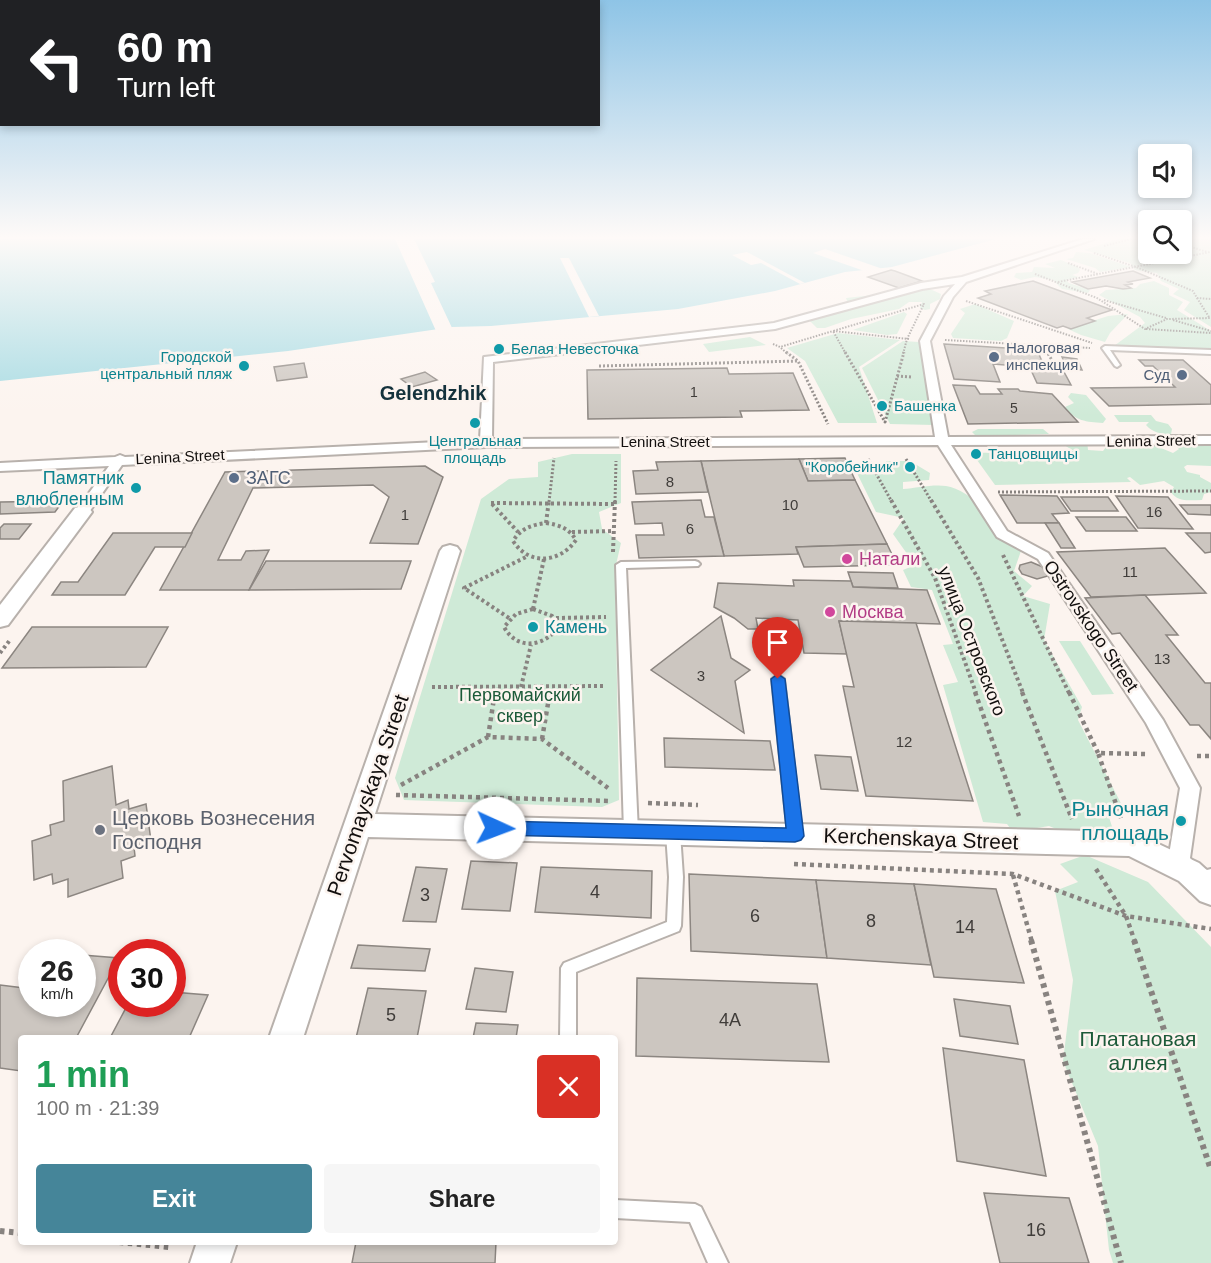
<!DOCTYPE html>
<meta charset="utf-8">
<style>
body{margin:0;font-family:Helvetica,sans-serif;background:#f6f6f6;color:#222;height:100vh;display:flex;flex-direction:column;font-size:22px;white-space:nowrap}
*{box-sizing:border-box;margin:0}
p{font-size:20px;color:#767676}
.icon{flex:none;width:33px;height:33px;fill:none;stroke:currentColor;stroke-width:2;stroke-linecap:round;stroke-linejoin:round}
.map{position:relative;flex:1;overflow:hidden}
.side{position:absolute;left:18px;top:1035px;width:600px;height:210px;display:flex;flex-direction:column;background:#fff;border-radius:6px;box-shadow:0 3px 9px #0003}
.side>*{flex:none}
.banner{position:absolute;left:0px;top:0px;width:600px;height:126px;box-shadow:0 3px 9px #0003;background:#202124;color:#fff;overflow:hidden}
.controls{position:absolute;left:1138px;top:144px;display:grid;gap:12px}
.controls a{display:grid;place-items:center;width:54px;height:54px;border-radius:6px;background:#fff;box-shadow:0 3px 9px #0003;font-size:30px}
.speed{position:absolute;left:18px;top:939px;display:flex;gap:12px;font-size:30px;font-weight:700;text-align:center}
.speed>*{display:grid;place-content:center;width:78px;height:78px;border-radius:50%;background:#fff;box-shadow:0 3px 9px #0003;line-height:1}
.speed small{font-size:15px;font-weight:400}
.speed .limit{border:9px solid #d22;background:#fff;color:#111}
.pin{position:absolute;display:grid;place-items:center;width:51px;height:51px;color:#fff;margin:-62px -26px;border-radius:50% 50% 50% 0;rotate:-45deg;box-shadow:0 0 6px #0007}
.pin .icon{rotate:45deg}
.me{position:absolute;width:66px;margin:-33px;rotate:92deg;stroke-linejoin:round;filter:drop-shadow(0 0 4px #0008)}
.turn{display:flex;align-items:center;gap:21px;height:126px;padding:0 18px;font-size:27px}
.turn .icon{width:78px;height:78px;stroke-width:2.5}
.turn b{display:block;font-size:42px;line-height:51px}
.round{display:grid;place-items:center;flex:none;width:63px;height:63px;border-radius:6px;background:#f6f6f6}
.summary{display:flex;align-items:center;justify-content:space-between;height:102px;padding:0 18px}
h1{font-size:36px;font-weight:700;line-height:45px;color:#1e9e55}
.action{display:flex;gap:12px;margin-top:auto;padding:12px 18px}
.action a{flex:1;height:69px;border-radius:6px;background:#458599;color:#fff;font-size:24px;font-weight:700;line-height:69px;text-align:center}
.action a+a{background:#f6f6f6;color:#222}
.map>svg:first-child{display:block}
</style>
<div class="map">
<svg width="1211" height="1263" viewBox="0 0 1211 1263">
<rect width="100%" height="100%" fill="#fcf4ef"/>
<g fill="#cfead7">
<path d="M 1118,239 L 1149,239 L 1149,254 L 1182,254 L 1182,239 L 1211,239 L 1211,327 L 1184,310 L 1190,302 L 1173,294 L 1179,289 L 1161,281 L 1157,273 L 1135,270 L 1130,263 L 1084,250 Z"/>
<path d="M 1076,252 L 1090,253 L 1131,267 L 1100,272 L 1095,268 L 1066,259 L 1073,258 Z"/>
<path d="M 1061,260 L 1078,267 L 1080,270 L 1078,273 L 1072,275 L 1079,277 L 1066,280 L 1069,283 L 1090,290 L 1088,293 L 1062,289 L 1053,280 L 1035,277 L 1021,280 L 1014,277 L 1016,273 L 1032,272 L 1034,267 L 1055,268 L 1045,264 Z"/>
<path d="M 1154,281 L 1169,288 L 1169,295 L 1183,302 L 1177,310 L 1211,331 L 1211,350 L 1114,346 L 1145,323 L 1140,317 L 1099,295 L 1106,290 L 1136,288 L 1140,284 Z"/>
<path d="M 930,289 L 941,294 L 940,299 L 930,304 L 930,309 L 925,310 L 920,308 L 922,302 L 909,302 L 899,309 L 851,319 L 825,328 L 817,328 L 806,317 L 807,314 L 821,313 L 848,303 L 846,298 Z"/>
<path d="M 975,304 L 1014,321 L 1007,338 L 1001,341 L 953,338 L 951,334 L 965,313 L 960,309 Z"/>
<path d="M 904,312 L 907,314 L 897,334 L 887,335 L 853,330 Z"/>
<path d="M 1128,314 L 1110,333 L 1105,342 L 1081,335 L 1068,329 L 1108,316 Z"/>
<path d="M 838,333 L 900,340 L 859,367 L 877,423 L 838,423 L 805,361 L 787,348 Z"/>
<path d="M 750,337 L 766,345 L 709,352 L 703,344 Z"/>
<path d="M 903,341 L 919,342 L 934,425 L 890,424 L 862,368 Z"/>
<path d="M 1071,393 L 1086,395 L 1106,419 L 1103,423 C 1086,422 1075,421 1065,407 L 1074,403 L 1068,397 Z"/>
<path d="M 1114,415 L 1151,415 L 1156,421 L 1168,424 L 1172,429 L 1171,434 C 1161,434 1153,433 1146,425 L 1149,422 L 1119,422 Z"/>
<path d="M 978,429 L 1043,429 L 1049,434 L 983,436 L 975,435 L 972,432 Z"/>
<path d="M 1069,435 L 1087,440 L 1088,450 L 1103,451 L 1112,439 L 1137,438 L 1173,453 L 1179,449 L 1175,445 L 1190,437 L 1211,444 L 1211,466 L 1187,465 L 1184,467 L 1187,472 L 1200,475 L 1200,477 L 1211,483 L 1211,492 L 1204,494 L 1202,500 C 1190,500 1178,503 1171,492 L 1174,487 L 1164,481 L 1140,485 L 1130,477 L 1127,478 L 1131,482 L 995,485 L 972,453 L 1074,451 L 1064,445 L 1062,440 Z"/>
<path d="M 572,454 L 621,454 L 621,503 L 599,512 L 602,529 L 621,543 L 615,569 L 619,800 L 602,807 L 404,800 L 395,778 L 481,499 L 509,479 L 538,477 L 538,462 Z"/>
<path d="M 886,461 L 910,461 L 930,473 L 929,480 L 903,482 L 903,489 C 916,488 933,484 946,486 C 971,489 1006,529 1022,548 L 1014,571 L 1032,586 L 1023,596 L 1050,604 L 1044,640 L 1082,707 L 1078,720 L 1125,811 L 1108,814 L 1115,836 L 1066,833 L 1049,826 L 1013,832 L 1007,824 L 983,822 L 943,685 L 958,682 L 943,645 L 953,644 L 932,590 L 911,587 L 903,570 L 915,565 L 893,534 L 904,518 L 876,512 L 855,469 L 866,463 L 889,472 Z"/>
<path d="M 1059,641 L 1080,641 L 1114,694 L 1092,695 Z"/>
<path d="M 1085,855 L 1148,882 L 1211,947 L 1211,1263 L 1113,1263 L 1109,1250 L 1098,1146 L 1063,1061 L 1073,980 L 1055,891 L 1078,882 L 1060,864 Z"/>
</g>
<path fill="#a7dbe3" d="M 0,239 L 996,239 L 892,267 L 845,272 L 775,291 L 678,309 L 491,326 L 452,327 L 288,351 L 0,381 Z"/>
<g fill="#fcf4ef">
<path d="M 395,239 L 414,239 L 435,282 L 431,283 L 453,330 L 436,331 Z"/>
<path d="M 825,249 L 880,268 L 886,271 L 870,273 L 813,253 Z"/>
<path d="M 747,252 L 805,283 L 800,284 L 761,263 L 751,265 L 732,255 Z"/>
<path d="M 560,258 L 569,258 L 599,316 L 589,317 Z"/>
</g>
<g fill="#ccc6c0" stroke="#8c8681" stroke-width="1.5">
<path d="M 891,270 L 895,271 L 922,281 L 899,288 L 868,277 Z"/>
<path d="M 1133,271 L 1150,278 L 1128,282 L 1133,284 L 1125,285 L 1131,288 L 1123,289 L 1106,286 L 1088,289 L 1072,282 Z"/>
<path d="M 1033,281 L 1112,310 L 1087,318 L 1095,321 L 1071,329 L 1063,326 L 1057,328 L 978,298 L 991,294 L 985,291 Z"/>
<path d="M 944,344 L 1037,350 L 1045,368 L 993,364 L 1000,382 L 954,379 Z"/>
<path d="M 1062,357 L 1077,359 L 1082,370 L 1067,369 Z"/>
<path d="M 1139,360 L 1183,360 L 1211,385 L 1211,404 L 1109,406 L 1091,388 L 1175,387 L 1153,366 L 1145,366 Z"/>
<path d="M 304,363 L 307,377 L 277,381 L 274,367 Z"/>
<path d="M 727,368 L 729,374 L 793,373 L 809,410 L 740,411 L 742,417 L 588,419 L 587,370 Z"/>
<path d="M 1031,370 L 1064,372 L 1071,385 L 1037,383 Z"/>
<path d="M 425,372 L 437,380 L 412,387 L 401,379 Z"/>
<path d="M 953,385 L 975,386 L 980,394 L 1002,394 L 998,389 L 1018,389 L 1020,391 L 1052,394 L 1078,422 L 968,424 Z"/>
<path d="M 845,458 L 855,480 L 808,481 L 799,459 Z"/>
<path d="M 799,459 L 808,481 L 855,480 L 887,544 L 796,547 L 798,554 L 724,556 L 701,461 Z"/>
<path d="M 701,461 L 708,492 L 636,494 L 633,471 L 658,470 L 656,462 Z"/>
<path d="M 425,466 L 443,477 L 418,544 L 370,543 L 389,497 L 373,485 L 253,488 L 218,560 L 241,560 L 246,551 L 269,550 L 249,590 L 160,590 L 225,472 Z"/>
<path d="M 1000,495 L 1057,496 L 1069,513 L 1052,514 L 1059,523 L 1017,523 Z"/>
<path d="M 1116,496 L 1168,497 L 1193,529 L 1138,528 Z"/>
<path d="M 1061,497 L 1108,497 L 1118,511 L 1071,511 Z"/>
<path d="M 701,500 L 705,517 L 714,517 L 724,556 L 639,558 L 636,535 L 664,535 L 662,523 L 635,524 L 632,502 Z"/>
<path d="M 63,501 L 55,512 L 0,514 L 0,502 Z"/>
<path d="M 1180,505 L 1211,505 L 1211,515 L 1188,514 Z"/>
<path d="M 1076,517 L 1126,517 L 1137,531 L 1086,531 Z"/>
<path d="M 1045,523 L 1059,523 L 1075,548 L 1061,548 Z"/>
<path d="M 4,524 L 31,524 L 19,539 L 0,539 L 0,528 Z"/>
<path d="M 113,533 L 192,533 L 185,547 L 155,547 L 125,595 L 52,595 L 61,582 L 78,582 Z"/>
<path d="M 1186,533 L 1211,533 L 1211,552 L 1205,553 Z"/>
<path d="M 887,544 L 897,565 L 804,567 L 796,547 Z"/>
<path d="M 1165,548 L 1206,593 L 1091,597 L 1057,552 Z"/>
<path d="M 266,561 L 411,561 L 401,589 L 249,590 Z"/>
<path d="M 1031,562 L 1045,568 L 1049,572 L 1048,576 L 1037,579 L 1022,574 L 1019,569 L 1020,565 Z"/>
<path d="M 848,572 L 893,573 L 898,588 L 853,587 Z"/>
<path d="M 793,580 L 851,581 L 853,587 L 927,590 L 940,624 L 839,621 L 847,654 L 804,653 L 798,620 L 756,618 L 758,629 L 748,629 L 734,618 L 714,607 L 718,583 L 794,586 Z"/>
<path d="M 1145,595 L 1178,635 L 1166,635 L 1205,683 L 1211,683 L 1211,739 L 1199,725 L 1190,725 L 1120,633 L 1112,634 L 1085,598 Z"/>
<path d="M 721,616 L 731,658 L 750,670 L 735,681 L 744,733 L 651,670 Z"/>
<path d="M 839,621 L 916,623 L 973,801 L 866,796 L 843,686 L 854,687 Z"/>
<path d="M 32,627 L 168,627 L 146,667 L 2,668 Z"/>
<path d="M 664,738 L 770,741 L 775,770 L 665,767 Z"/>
<path d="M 815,755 L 851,757 L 858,791 L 821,789 Z"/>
<path d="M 112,766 L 116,805 L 128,800 L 129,809 L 146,804 L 151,841 L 134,847 L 135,856 L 121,861 L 123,878 L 68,897 L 68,879 L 53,884 L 52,874 L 34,880 L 32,841 L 51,835 L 50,825 L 64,821 L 63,781 Z"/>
<path d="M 471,861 L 517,863 L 510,911 L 462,909 Z"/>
<path d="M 416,867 L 447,869 L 436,922 L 403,921 Z"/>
<path d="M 541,867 L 652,871 L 651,918 L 535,912 Z"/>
<path d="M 689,874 L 816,880 L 827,958 L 691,951 Z"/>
<path d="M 816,880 L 914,884 L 931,965 L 827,958 Z"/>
<path d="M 914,884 L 996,889 L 1024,983 L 934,977 Z"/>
<path d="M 358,945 L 430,949 L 425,971 L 351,968 Z"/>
<path d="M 82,955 L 119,958 L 76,1038 L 21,1038 L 21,1071 L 0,1068 L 0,985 L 32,989 L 32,1004 L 82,1004 Z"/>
<path d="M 475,968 L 513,972 L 506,1012 L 466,1009 Z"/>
<path d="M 637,978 L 817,984 L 829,1062 L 636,1056 Z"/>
<path d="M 368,988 L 426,991 L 417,1038 L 356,1038 Z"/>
<path d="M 172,992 L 208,995 L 189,1038 L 110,1038 L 128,1004 L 172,1004 Z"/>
<path d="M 954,999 L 1010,1006 L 1018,1044 L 960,1036 Z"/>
<path d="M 476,1023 L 518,1025 L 516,1038 L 473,1038 Z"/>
<path d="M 943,1048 L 1024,1060 L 1046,1176 L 957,1161 Z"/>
<path d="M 984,1193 L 1069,1198 L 1089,1263 L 1000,1263 Z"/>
<path d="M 356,1242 L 496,1242 L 495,1263 L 352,1263 Z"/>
</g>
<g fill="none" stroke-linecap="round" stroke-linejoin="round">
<g stroke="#b8b1ac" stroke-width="4">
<g id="service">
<path d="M 1105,346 L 1211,350 L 1211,354 L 1110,350 L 1120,365 L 1117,367 L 1115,366 L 1102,348 Z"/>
<path d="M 695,561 L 698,562 L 700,564 L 698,566 L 626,568 L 638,832 L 636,836 L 631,837 L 626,836 L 624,832 L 616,565 L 621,562 Z"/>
<path d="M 778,675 L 784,679 L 802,835 L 800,839 L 795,840 L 790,839 L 788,835 L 772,679 Z"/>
<path d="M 673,828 L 678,829 L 680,833 L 683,877 L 681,926 L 679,931 L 576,972 L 576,1038 L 560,1038 L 561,968 L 564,963 L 667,922 L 669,877 L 666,833 L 668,829 Z"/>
<path d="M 615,1200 L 695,1204 L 701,1207 L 728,1263 L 708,1263 L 690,1222 L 615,1218 Z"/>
</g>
</g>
<g stroke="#b8b1ac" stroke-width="4">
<path id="pedestrian" d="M 1083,239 L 1094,239 L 966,282 L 953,297 L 930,341 L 948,437 L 1211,436 L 1211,444 L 951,445 L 1007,531 L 1048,553 L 1163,720 L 1200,788 L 1190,858 L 1197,866 L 1207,870 L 1211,869 L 1211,888 L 1208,889 L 1181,878 L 1168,861 L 1180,788 L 1146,723 L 1038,559 L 997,537 L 938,445 L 486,447 L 122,465 L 87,515 L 82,516 L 75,512 L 109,466 L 0,471 L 0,463 L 115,457 L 120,455 L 125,457 L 480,440 L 484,357 L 774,323 L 921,283 L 962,277 ZM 955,284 L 944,296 L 920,341 L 935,437 L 492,439 L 493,362 L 775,329 L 922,289 Z"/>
</g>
<g stroke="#b8b1ac" stroke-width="4">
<g id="minor">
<path d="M 82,506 L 89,508 L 92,512 L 8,625 L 0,627 L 0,605 L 75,508 Z"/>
<path d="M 450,545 L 457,547 L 460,551 L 375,814 L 1133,832 L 1199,863 L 1211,874 L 1211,905 L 1200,901 L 1179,881 L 1129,856 L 368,837 L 303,1038 L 269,1038 L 440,551 L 443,547 Z"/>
<path d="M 197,1242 L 237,1242 L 230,1263 L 190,1263 Z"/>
</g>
</g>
<g stroke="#888380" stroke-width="2" stroke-dasharray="1.5 1.5" stroke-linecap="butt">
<path d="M 1182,244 L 1207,252"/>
<path d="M 1104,246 L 1131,239"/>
<path d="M 1094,253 L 1136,267 L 1193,291 L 1197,298 L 1211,299"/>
<path d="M 1068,263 L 1098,274"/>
<path d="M 1035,274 L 1097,298 L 1145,329 L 1167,319 L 1211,318"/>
<path d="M 1058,282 L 1210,252"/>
<path d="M 1197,298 L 1209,317"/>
<path d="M 1104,300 L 1166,318"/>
<path d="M 966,301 L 1092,343"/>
<path d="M 1173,320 L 1211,331"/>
<path d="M 1146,329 L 1211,333"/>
<path d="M 945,340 L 1090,348"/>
<path d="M 773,344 L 780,347 L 833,331 L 909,339"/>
<path d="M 781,348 L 788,354"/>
<path d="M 1045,348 L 1048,354"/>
<path d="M 846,354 L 833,331 L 924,304 L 907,339 L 903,354"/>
</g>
<g stroke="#888380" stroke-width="3" stroke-dasharray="2 2" stroke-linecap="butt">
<path d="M 786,352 L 798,361 L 828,424"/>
<path d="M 845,352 L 885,422 L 904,352"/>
<path d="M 599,366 L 798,361"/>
<path d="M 1015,368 L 1058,370 L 1047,352"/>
<path d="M 897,376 L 911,377"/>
<path d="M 868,459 L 892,502"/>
<path d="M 906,459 L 932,502"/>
<path d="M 998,492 L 1211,491"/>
<path d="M 549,502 L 554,458"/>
<path d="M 615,502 L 616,461"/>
</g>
<g stroke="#888380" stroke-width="4" stroke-dasharray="3 3" stroke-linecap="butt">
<path d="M 891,500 L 935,578 L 976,693"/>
<path d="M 931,500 L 978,578 L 1023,693"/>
<path d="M 491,503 L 614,504"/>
<path d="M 492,504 L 518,532"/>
<path d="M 546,523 C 559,525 569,528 576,540 C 560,563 529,566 513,541 C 521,528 532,525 546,523 Z"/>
<path d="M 546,523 L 549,500"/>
<path d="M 572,532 L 614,531"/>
<path d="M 613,552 L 615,500"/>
<path d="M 1003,555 L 1069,693"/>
<path d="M 533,609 L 552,616 L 559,626 C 545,647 517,651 504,627 L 516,614 Z"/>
<path d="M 533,609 L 544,559"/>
<path d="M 509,618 L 464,588 L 528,556"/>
<path d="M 556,618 L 606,617"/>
<path d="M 0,653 L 10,640"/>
<path d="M 432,687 L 605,686"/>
<path d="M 521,687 L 531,645"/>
<path d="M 495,693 L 496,687"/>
<path d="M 550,693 L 551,688"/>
</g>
<g stroke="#888380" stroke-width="4.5" stroke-dasharray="4 4" stroke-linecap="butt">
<path d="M 975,692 L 1019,816"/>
<path d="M 1022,692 L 1072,819"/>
<path d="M 1069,692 L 1098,753"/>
<path d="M 488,737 L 495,692"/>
<path d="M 542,739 L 550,692"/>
<path d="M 1197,756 L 1211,756"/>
<path d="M 401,785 L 488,737 L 542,739 L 608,788"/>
<path d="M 396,795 L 611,801"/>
<path d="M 648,803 L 698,805"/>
<path d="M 1121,818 L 1098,753 L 1147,754"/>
<path d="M 794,864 L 1013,874 L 1126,916 L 1211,929"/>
<path d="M 1096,869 L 1126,916 L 1135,942"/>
<path d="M 1013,875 L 1032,942"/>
</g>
<g stroke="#888380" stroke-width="6" stroke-dasharray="4.5 4.5" stroke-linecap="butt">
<path d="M 1031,940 L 1121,1263"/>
<path d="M 1134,940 L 1211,1170"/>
<path d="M 0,1231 L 21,1233"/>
<path d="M 119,1242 L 169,1247"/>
</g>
<use href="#service" fill="#fff" fill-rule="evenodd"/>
<use href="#pedestrian" fill="#fff" fill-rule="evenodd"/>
<use href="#minor" fill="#fff" fill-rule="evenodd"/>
</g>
<linearGradient id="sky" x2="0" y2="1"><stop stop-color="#8ec4e6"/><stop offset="0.57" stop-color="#fefaf8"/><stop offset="1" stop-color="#fefaf8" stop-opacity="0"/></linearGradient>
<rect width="1211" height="416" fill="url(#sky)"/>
<path fill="#1a73e8" stroke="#114b97" stroke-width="1.5" d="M 778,674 L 785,679 L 804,836 L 801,840 L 795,842 L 495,835 L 489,833 L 486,828 L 489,823 L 495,821 L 786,828 L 771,679 Z"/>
<g fill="#0f9aa8" stroke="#fcf4ef" stroke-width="2">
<circle cx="499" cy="349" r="6"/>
<circle cx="244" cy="366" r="6"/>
<circle cx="882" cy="406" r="6"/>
<circle cx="475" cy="423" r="6"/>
<circle cx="976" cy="454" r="6"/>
<circle cx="910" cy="467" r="6"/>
<circle cx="136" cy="488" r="6"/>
<circle cx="533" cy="627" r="6"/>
<circle cx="1181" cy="821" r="6"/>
</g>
<g fill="#5c6f8a" stroke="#fcf4ef" stroke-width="2">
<circle cx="994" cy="357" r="6"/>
<circle cx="1182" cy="375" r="6"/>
<circle cx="234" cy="478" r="6"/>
</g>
<g fill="#d1479c" stroke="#fcf4ef" stroke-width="2">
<circle cx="847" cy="559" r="6"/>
<circle cx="830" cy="612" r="6"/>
</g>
<circle fill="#6b7280" stroke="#fcf4ef" stroke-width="2" cx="100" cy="830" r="6"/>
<g text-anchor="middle" stroke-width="5" stroke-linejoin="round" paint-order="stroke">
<g font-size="14" fill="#403d3a">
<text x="694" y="397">1</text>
<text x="1014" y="413">5</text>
</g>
<g font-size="15" fill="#4e5e75" stroke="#fcf4ef" text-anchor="start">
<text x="1006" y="353">Налоговая<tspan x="1006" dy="17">инспекция</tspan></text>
<text x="1170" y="380" text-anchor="end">Суд</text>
</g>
<g font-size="15" fill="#0d838f" stroke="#fcf4ef" text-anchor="start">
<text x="511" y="354">Белая Невесточка</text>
<text x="232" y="362" text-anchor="end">Городской<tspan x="232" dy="17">центральный пляж</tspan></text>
<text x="894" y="411">Башенка</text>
<text x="475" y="446" text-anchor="middle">Центральная<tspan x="475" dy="17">площадь</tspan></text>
<text x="988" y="459">Танцовщицы</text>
<text x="898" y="472" text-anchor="end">"Коробейник"</text>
</g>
<g font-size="15" fill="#120f0e" stroke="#fcf4ef">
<text transform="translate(1151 441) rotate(-1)" y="5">Lenina Street</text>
<text x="665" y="447">Lenina Street</text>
<text transform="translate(180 457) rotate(-3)" y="5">Lenina Street</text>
</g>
<g font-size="15" fill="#403d3a">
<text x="670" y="487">8</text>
<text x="790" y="510">10</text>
<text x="1154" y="517">16</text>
<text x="405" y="520">1</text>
<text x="690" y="534">6</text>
<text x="1130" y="577">11</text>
<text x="1162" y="664">13</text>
<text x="701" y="681">3</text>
<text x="904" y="747">12</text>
</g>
<g font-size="18" fill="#0d838f" stroke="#fcf4ef" text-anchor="end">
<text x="124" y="484">Памятник<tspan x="124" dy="21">влюбленным</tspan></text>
<text x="545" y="633" text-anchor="start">Камень</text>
</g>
<g font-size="18" fill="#4e5e75" stroke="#fcf4ef" text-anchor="start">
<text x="246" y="484">ЗАГС</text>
</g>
<g font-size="18" fill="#b23c85" stroke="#fcf4ef" text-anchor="start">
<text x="859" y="565">Натали</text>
<text x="842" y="618">Москва</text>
</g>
<g font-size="18" fill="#120f0e" stroke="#fcf4ef">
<text transform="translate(1091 626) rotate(56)" y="6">Ostrovskogo Street</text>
<text transform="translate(972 641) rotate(69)" y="6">улица Островского</text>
</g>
<g font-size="18" fill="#1c5a39" stroke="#fcf4ef">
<text x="520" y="701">Первомайский<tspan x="520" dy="21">сквер</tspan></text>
</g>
<g font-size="18" fill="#403d3a">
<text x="595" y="898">4</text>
<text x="425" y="901">3</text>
<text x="755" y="922">6</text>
<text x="871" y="927">8</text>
<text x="965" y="933">14</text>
<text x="391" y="1021">5</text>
<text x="730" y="1026">4А</text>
<text x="1036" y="1236">16</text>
</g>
<g font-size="20" font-weight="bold" fill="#14323c" stroke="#fcf4ef">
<text x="433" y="400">Gelendzhik</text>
</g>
<g font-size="21" fill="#120f0e" stroke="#fcf4ef">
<text transform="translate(368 795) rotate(-71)" y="7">Pervomayskaya Street</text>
<text transform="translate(921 839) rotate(2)" y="7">Kerchenskaya Street</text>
</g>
<g font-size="21" fill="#0d838f" stroke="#fcf4ef" text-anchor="end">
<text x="1169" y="816">Рыночная<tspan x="1169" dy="24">площадь</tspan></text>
</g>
<g font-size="21" fill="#5b616d" stroke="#fcf4ef" text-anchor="start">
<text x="112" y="825">Церковь Вознесения<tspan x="112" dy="24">Господня</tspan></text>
</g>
<g font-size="21" fill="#1c5a39" stroke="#fcf4ef">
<text x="1138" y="1046">Платановая<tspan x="1138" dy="24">аллея</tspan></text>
</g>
</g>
</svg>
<div class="controls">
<a><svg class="icon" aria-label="sound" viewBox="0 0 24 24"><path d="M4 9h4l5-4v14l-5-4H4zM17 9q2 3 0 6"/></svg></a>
<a><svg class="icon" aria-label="search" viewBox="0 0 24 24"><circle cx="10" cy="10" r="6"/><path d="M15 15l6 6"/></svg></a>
</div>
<div class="speed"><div>26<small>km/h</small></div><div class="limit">30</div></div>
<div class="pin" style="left:778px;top:679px;background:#d93025"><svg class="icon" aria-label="arrive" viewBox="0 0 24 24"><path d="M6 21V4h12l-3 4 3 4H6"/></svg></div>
<svg class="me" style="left:495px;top:828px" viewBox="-20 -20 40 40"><circle r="19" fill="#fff"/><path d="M0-13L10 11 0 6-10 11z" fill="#1a73e8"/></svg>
<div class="banner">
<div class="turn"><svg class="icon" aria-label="left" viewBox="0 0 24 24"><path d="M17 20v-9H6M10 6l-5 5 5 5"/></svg><div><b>60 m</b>Turn left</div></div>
</div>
<section class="side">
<div class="summary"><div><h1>1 min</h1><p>100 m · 21:39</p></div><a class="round" style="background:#d93025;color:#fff"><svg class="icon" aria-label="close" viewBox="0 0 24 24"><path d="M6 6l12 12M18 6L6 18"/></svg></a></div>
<div class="action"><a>Exit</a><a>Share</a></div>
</section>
</div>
